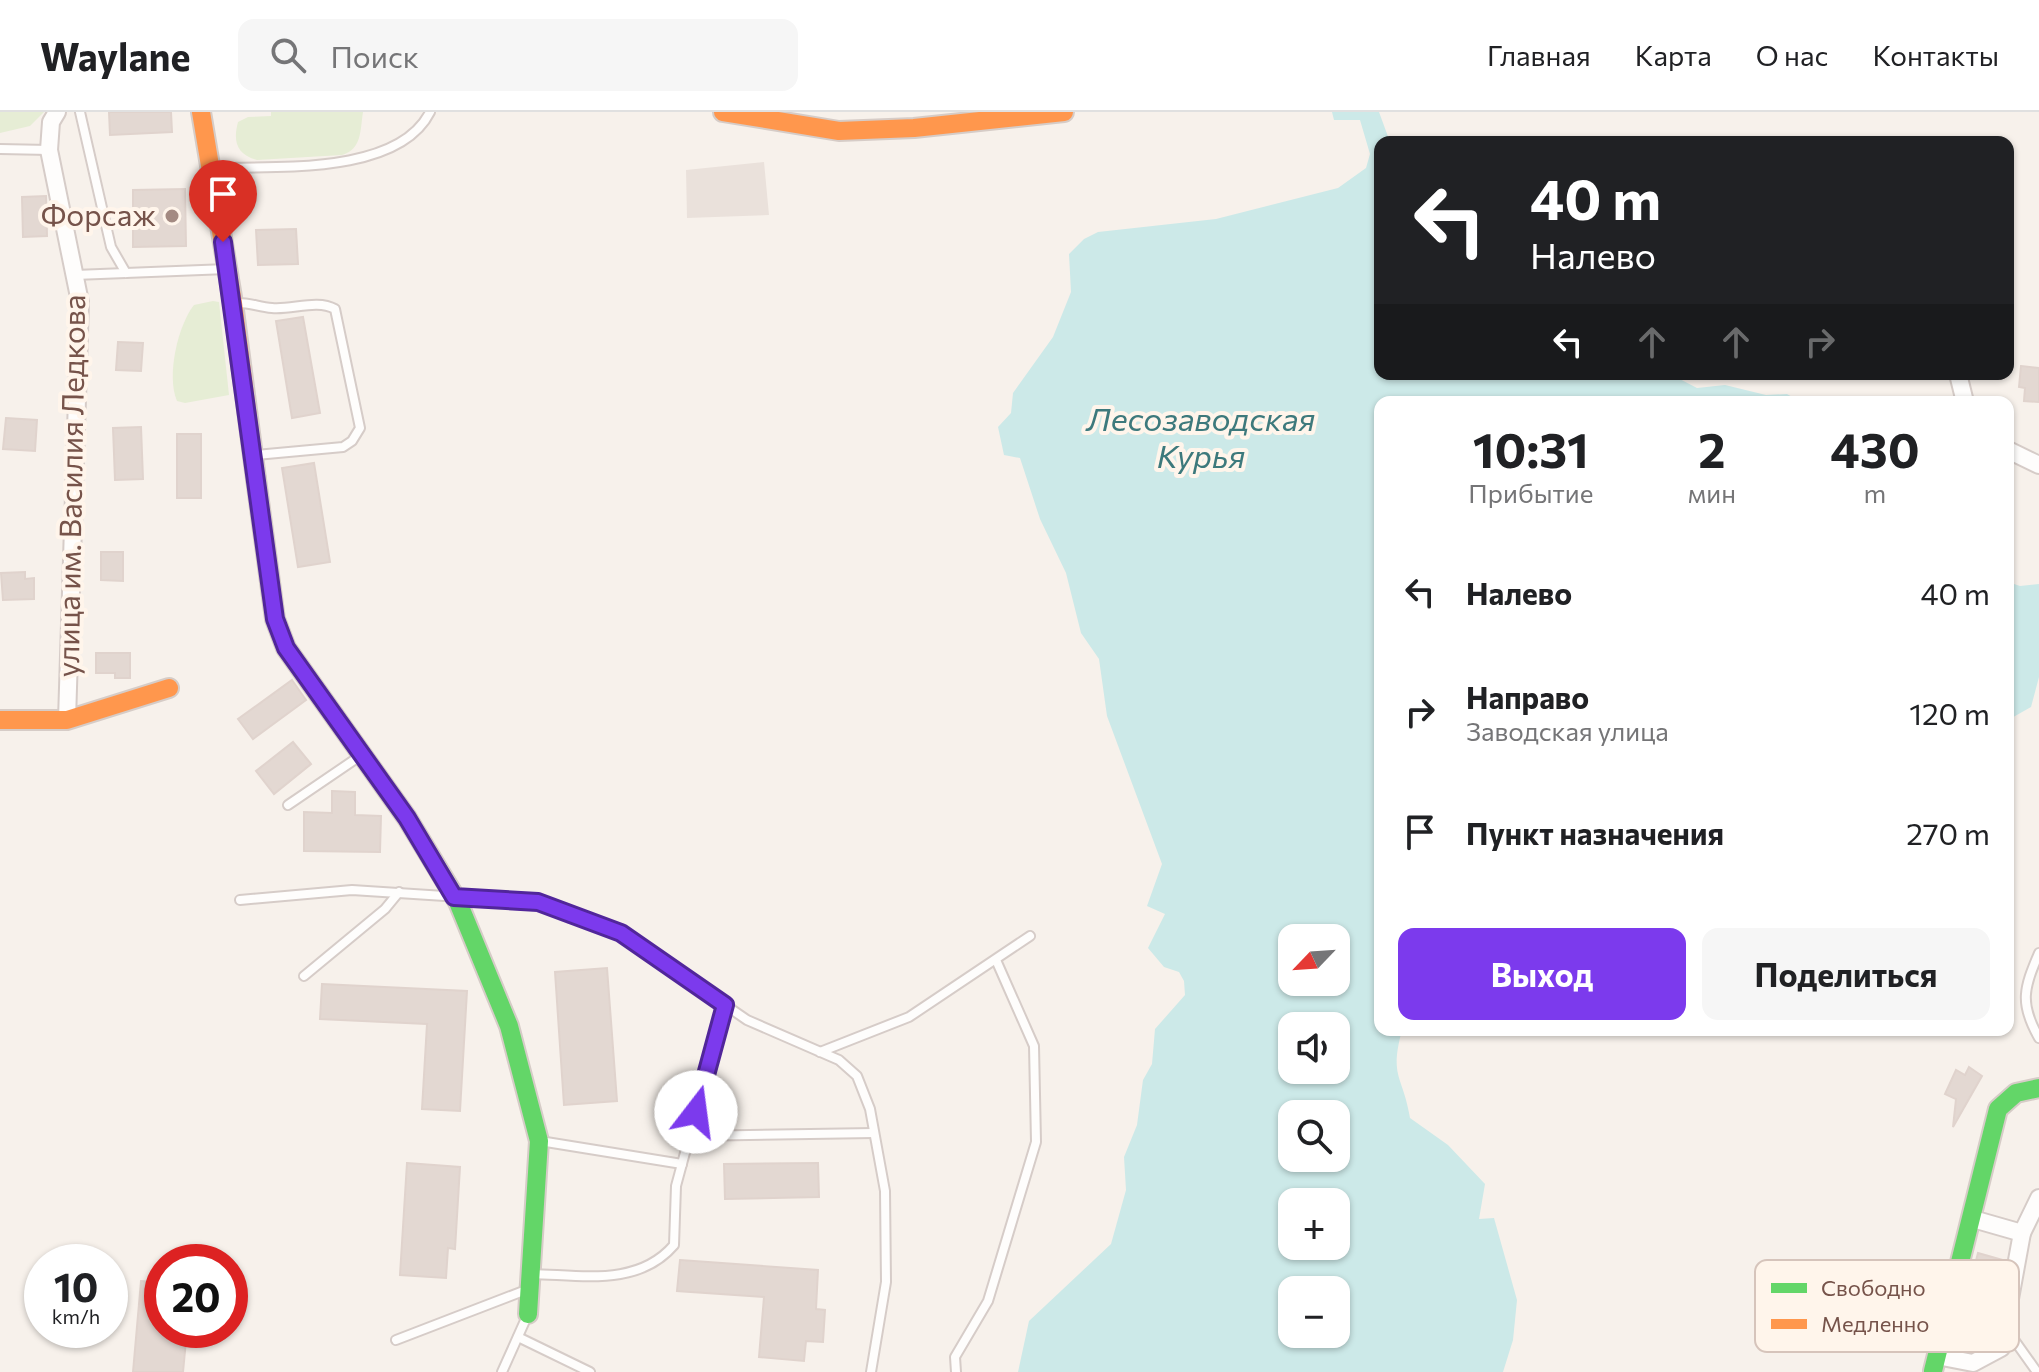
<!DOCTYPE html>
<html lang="ru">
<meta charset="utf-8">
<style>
body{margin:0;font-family:Commissioner,sans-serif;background:#f6f6f6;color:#202124;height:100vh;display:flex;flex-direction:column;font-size:30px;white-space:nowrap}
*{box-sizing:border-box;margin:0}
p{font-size:26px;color:#757577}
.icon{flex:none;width:44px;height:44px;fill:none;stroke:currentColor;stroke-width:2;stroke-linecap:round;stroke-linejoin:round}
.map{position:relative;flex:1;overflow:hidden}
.details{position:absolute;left:1374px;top:284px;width:640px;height:640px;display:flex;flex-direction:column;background:#fff;border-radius:16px;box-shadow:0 2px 6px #0004}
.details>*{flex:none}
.hud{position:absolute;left:1374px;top:24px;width:640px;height:244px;border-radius:16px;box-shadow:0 2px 6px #0004;background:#202124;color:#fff;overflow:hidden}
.needle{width:52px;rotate:245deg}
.controls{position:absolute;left:1278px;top:812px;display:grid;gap:16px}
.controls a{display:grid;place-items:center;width:72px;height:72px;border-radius:16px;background:#fff;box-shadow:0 2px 6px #0004;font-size:40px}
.speed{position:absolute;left:24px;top:1132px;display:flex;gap:16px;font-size:40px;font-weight:700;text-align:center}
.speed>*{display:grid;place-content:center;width:104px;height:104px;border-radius:50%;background:#fff;box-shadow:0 2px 6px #0004;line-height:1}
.speed small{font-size:20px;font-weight:400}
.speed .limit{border:12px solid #d22;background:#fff;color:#111}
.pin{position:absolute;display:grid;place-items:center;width:68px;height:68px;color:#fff;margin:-82px -34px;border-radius:50% 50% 50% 0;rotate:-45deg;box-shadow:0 0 8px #0007}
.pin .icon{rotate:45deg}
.me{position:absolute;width:88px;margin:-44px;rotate:15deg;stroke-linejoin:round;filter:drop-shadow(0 0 6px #0008)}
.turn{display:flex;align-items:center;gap:28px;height:168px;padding:0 24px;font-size:36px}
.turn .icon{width:104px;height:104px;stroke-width:2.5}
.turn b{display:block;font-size:56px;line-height:68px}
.lanes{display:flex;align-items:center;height:76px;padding:0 24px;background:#0003;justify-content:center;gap:40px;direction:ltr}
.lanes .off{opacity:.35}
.eta{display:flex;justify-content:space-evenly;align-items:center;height:136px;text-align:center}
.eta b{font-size:48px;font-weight:700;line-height:56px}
.button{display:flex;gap:16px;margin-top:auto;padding:16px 24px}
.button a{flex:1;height:92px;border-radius:16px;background:#7c3aed;color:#fff;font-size:32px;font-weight:700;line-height:92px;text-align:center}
.button a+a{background:#f6f6f6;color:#202124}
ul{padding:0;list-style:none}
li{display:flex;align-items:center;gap:24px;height:120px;padding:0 24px}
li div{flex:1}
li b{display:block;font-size:30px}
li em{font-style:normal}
header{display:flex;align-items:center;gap:48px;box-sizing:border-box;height:112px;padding:0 40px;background:#fff;border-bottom:2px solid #e0e0e0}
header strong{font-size:38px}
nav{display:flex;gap:44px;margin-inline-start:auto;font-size:28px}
.search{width:560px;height:72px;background:#f6f6f6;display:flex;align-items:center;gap:20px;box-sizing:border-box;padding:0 28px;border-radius:16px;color:#757577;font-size:30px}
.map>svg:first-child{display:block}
</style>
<header>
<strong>Waylane</strong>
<div class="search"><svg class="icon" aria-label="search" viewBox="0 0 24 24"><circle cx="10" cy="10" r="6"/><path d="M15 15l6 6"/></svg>Поиск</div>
<nav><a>Главная</a><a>Карта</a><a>О нас</a><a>Контакты</a></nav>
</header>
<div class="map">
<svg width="2039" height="1260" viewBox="0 0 2039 1260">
<rect width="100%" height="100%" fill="#f7f1eb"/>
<path fill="#eae1db" d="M 764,50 L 769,103 L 687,106 L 686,58 Z"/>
<g fill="#e6edd5">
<path d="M 0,0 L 44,0 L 30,14 L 0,21 Z"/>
<path d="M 271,0 L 363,0 C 360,19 362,37 342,43 L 257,48 C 236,42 233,29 238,10 L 248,5 L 271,4 Z"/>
<path d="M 213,189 L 219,190 L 229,283 L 185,291 L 177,289 C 166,264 178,213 194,193 Z"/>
</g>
<g fill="#cce9e8" fill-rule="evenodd">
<path d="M 1332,0 L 1379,0 L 1390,30 L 1380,30 L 1380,262 L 1670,262 L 1697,276 L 1725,273 L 1766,283 L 1787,282 L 1801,290 L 1380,290 L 1380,918 L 1402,918 C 1389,966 1403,963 1410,1006 L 1448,1033 L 1485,1072 L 1479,1107 L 1494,1106 L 1517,1188 L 1513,1228 L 1503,1260 L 1018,1260 L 1029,1209 L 1111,1132 L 1126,1078 L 1124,1045 L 1137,1013 L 1143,968 L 1152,952 L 1155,917 L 1185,883 L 1184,869 L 1179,860 L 1164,855 L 1148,836 L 1165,802 L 1147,794 L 1162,752 L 1107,604 L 1099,547 L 1081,521 L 1066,461 L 1040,407 L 1020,346 L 1004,343 L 998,315 L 1011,301 L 1013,281 L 1053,225 L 1071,180 L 1069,142 L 1084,127 L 1098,120 L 1216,107 L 1338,76 L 1366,56 L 1370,42 L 1360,8 L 1334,8 ZM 1292,826 L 1336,826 L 1336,870 L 1292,870 ZM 1292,914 L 1336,914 L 1336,958 L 1292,958 ZM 1292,1002 L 1336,1002 L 1336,1046 L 1292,1046 ZM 1292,1090 L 1336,1090 L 1336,1134 L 1292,1134 ZM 1292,1178 L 1336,1178 L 1336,1222 L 1292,1222 Z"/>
<path d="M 2008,470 L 2020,474 L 2039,472 L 2039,565 L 2031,595 L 2008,608 Z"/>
</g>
<g fill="#e3d8d2" stroke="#e0d3cd" stroke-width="2">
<path d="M 109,0 L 171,0 L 172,20 L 110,23 Z"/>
<path d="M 185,77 L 186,134 L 133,135 L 133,78 Z"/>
<path d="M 46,84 L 47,124 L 23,125 L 22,85 Z"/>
<path d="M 296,117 L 298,152 L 258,153 L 256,118 Z"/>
<path d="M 303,205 L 320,301 L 292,306 L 276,209 Z"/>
<path d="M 118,230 L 143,231 L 141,259 L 116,258 Z"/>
<path d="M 2021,254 L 2039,256 L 2039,290 L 2024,289 L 2025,276 L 2019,275 Z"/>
<path d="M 6,306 L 37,308 L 35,339 L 3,337 Z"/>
<path d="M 141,315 L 143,367 L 115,368 L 113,316 Z"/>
<rect x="177" y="322" width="24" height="64"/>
<path d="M 314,351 L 330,450 L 298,455 L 282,356 Z"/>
<path d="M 101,440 L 123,440 L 123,469 L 101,468 Z"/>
<path d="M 25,460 L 25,467 L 34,466 L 34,487 L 3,488 L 1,461 Z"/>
<path d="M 96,541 L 130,541 L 130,566 L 115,566 L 115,561 L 96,561 Z"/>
<path d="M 292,568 L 306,588 L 253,627 L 238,607 Z"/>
<path d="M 293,630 L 311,652 L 274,682 L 256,659 Z"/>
<path d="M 332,679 L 355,680 L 355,703 L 381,704 L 380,740 L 304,739 L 304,700 L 332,701 Z"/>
<path d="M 607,856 L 617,989 L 564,993 L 555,860 Z"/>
<path d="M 322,872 L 467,879 L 460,999 L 422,997 L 427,912 L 320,907 Z"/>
<path d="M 1969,955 L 1982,964 L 1953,1015 L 1956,987 L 1945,982 L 1956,958 L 1965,963 Z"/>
<path d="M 407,1051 L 460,1055 L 455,1137 L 448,1136 L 446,1166 L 400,1163 Z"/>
<path d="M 818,1051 L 819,1085 L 725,1087 L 724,1052 Z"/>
<path d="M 1978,1141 L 2006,1149 L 1984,1233 L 1980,1235 L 1955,1228 Z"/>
<path d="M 680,1148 L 818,1158 L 816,1197 L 825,1198 L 823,1230 L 806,1229 L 804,1249 L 759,1245 L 764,1185 L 677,1179 Z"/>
<path d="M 141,1169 L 162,1171 L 162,1218 L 187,1218 L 183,1260 L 133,1260 Z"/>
</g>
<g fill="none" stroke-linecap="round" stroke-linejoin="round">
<g stroke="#d6ccc8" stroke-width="12">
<g id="lane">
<path d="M 80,0 L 111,135 L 126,161"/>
<path d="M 0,37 L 49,38"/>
<path d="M 211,56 C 272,54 398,64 430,0"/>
<path d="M 75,163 L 227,157"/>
<path d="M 235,191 C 249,190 258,195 272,196 C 292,198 317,187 335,197 L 360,316 L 352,329 L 343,335 L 256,343"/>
<path d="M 288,693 L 360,644"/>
<path d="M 240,788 L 352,778 L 538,790 L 621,821 L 747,908 L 839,948 L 857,964 L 870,997 L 885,1079 L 886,1170 L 871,1260"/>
<path d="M 2039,841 C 2024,876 2019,891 2039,926"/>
<path d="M 304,864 L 385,797 L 399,780"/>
<path d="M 820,940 L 909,905 L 1030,824"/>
<path d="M 690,1024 L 874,1021"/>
<path d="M 540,1029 L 682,1052"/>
<path d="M 532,1162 C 581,1163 638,1175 674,1133 L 676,1074 L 725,893"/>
<path d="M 2005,1215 L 2037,1260"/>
<path d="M 518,1225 L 590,1260"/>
<path d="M 396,1228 L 526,1178"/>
<path d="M 502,1260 L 528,1202"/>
<path d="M 956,1260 L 955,1245 L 988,1189 L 1036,1030 L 1034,934 L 996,848"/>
</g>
</g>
<g stroke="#d6ccc8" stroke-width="20">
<g id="street">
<path d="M 57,0 L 51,10 L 49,38 L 80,190 L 67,608"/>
<path d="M 1958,262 L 1965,290"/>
<path d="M 2008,338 L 2039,353"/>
<path d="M 1973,1107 L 2022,1121 L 2039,1086"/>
<path d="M 1937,1244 L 1973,1251 L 2001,1236 L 2022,1121"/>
</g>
</g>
<g stroke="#d6ccc7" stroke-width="22">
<g id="fast">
<path d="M 256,367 L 275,507 L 286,536 L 407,706 L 458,790 L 509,914 L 539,1029 L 528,1202"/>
<path d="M 1933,1259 L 1998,997 L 2016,981 L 2039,976"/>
</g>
</g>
<g stroke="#d6ccc7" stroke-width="22">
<g id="slow">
<path d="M 201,0 L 233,191 L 256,367"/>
<path d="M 723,0 L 839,19 L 914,16 L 1064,0"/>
<path d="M 0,608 L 67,608 L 169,576"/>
</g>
</g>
<use href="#lane" stroke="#fefdfc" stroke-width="8"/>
<use href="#street" stroke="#fefdfc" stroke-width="16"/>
<use href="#fast" stroke="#63d668" stroke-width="18"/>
<use href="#slow" stroke="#ff974d" stroke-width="18"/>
</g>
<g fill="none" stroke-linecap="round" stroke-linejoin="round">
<g stroke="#51269a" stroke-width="20">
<path id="route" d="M 223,130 L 275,507 L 286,536 L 407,706 L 454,785 L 538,790 L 621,821 L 725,893 L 696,1000"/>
</g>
<use href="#route" stroke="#7c3aed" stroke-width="14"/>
</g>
<circle fill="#a38a82" stroke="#fff5eb" stroke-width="3" cx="172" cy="104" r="8"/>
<g text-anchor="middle" stroke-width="8" stroke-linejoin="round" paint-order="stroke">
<g font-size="30" fill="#76534a" stroke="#fff5eb" text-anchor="end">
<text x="156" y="114">Форсаж</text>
</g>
<g font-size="30" fill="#76534a" stroke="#fff5eb">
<text transform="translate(72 374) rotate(-89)" y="10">улица им. Василия Ледкова</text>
</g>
<g font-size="32" font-style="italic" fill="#3d797c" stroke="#fff5eb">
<text x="1201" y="319">Лесозаводская<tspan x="1201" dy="37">Курья</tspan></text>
</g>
</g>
<rect x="1755" y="1148" width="264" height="92" rx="12" fill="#fff5eb" stroke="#d6c4bb" stroke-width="2"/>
<rect x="1771" y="1171" width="36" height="10" fill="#63d668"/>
<rect x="1771" y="1207" width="36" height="10" fill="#ff974d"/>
<g font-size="22" fill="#76534a">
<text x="1821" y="1184">Свободно</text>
<text x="1821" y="1220">Медленно</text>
</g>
</svg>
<div class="controls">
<a><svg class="needle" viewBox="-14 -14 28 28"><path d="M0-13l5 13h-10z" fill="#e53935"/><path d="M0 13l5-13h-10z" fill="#757577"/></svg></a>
<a><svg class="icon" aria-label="sound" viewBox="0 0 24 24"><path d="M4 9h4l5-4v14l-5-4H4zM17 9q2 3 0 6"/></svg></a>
<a><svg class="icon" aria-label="search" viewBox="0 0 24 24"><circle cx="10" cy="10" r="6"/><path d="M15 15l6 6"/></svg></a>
<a>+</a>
<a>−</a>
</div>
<div class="speed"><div>10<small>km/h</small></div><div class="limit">20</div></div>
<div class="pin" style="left:223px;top:130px;background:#d93025"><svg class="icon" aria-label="arrive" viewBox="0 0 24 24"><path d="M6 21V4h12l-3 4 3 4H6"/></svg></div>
<svg class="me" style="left:696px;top:1000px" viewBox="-20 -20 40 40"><circle r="19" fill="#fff"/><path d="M0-13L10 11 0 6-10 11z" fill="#7c3aed"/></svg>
<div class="hud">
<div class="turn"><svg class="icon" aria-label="left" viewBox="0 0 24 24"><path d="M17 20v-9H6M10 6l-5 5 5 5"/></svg><div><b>40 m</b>Налево</div></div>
<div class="lanes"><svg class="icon" aria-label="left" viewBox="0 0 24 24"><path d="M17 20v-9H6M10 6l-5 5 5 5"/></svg><svg class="icon off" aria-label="ahead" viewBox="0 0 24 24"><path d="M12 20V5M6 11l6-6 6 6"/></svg><svg class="icon off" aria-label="ahead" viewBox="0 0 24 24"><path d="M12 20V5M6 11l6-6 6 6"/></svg><svg class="icon off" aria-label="right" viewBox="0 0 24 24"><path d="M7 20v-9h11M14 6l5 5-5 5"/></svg></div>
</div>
<section class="details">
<div class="eta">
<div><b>10:31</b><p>Прибытие</p></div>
<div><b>2</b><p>мин</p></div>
<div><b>430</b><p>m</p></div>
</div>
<ul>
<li><svg class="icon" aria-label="left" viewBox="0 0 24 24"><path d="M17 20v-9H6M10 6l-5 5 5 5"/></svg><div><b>Налево</b></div><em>40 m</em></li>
<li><svg class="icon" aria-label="right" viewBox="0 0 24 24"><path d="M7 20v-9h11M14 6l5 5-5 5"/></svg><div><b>Направо</b><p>Заводская улица</p></div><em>120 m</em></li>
<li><svg class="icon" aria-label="arrive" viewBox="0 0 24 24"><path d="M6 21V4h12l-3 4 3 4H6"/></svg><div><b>Пункт назначения</b></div><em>270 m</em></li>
</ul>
<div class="button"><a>Выход</a><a>Поделиться</a></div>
</section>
</div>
